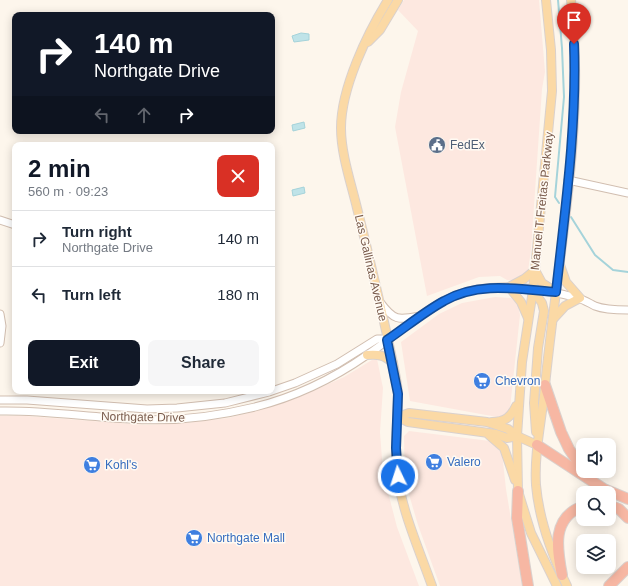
<!DOCTYPE html>
<meta charset="utf-8">
<style>
body{margin:0;font-family:Arial,sans-serif;background:#f6f6f7;color:#1f2937;height:100vh;display:flex;flex-direction:column;font-size:15px;white-space:nowrap}
*{box-sizing:border-box;margin:0}
p{font-size:13px;color:#747a83}
.icon{flex:none;width:22px;height:22px;fill:none;stroke:currentColor;stroke-width:2;stroke-linecap:round;stroke-linejoin:round}
.map{position:relative;flex:1;overflow:hidden}
.drawer{position:absolute;left:12px;top:142px;width:263px;height:252px;display:flex;flex-direction:column;background:#fff;border-radius:8px;box-shadow:0 2px 10px #0003}
.drawer>*{flex:none}
.top-card{position:absolute;left:12px;top:12px;width:263px;height:122px;border-radius:8px;box-shadow:0 2px 10px #0003;background:#111827;color:#fff;overflow:hidden}
.tools{position:absolute;left:576px;top:438px;display:grid;gap:8px}
.tools a{display:grid;place-items:center;width:40px;height:40px;border-radius:8px;background:#fff;box-shadow:0 2px 10px #0003;font-size:20px}
.pin{position:absolute;display:grid;place-items:center;width:34px;height:34px;color:#fff;margin:-41px -17px;border-radius:50% 50% 50% 0;rotate:-45deg;box-shadow:0 0 4px #0007}
.pin .icon{rotate:45deg}
.me{position:absolute;width:44px;margin:-22px;rotate:356deg;stroke-linejoin:round;filter:drop-shadow(0 0 3px #0008)}
.turn{display:flex;align-items:center;gap:14px;height:84px;padding:0 16px;font-size:18px}
.turn .icon{width:52px;height:52px;stroke-width:2.5}
.turn b{display:block;font-size:28px;line-height:34px}
.lanes{display:flex;align-items:center;height:38px;padding:0 16px;background:#0003;justify-content:center;gap:20px;direction:ltr}
.lanes .off{opacity:.35}
.round{display:grid;place-items:center;flex:none;width:42px;height:42px;border-radius:8px;background:#f6f6f7}
.headline{display:flex;align-items:center;justify-content:space-between;height:68px;padding:0 16px}
h1{font-size:24px;font-weight:700;line-height:30px;color:#111827}
.cta{display:flex;gap:8px;margin-top:auto;padding:8px 16px}
.cta a{flex:1;height:46px;border-radius:8px;background:#111827;color:#fff;font-size:16px;font-weight:700;line-height:46px;text-align:center}
.cta a+a{background:#f6f6f7;color:#1f2937}
ul{padding:0;list-style:none}
li{display:flex;align-items:center;gap:12px;height:56px;padding:0 16px;border-top:1px solid #e0e1e3}
li div{flex:1}
li b{display:block;font-size:15px}
li em{font-style:normal}
.map>svg:first-child{display:block}
</style>
<div class="map">
<svg width="628" height="586" viewBox="0 0 628 586">
<rect width="100%" height="100%" fill="#fdf6ec"/>
<g fill="#fde8e0">
<path d="M 404,0 L 539,0 L 545,72 L 542,89 L 531,250 L 528,271 L 516,280 L 507,280 L 500,276 L 479,277 L 427,296 L 395,127 L 401,92 L 418,31 L 398,10 Z"/>
<path d="M 495,297 L 511,298 L 518,305 L 520,315 L 510,408 L 505,415 L 497,417 L 410,401 L 401,342 L 439,314 L 462,303 Z"/>
<path d="M 377,359 L 383,388 L 380,432 L 383,473 L 397,527 L 419,586 L 0,586 L 0,416 L 26,416 L 146,425 L 186,423 L 228,418 L 260,410 L 302,396 L 344,377 L 372,360 Z"/>
<path d="M 409,431 L 490,441 L 502,453 L 506,489 L 522,586 L 440,586 L 418,525 L 405,481 L 404,436 Z"/>
</g>
<g fill="#bfe3e8" stroke="#a5d3da">
<path d="M 301,33 L 309,34 L 309,40 L 294,42 L 292,36 Z"/>
<path d="M 304,122 L 305,128 L 293,131 L 292,125 Z"/>
<path d="M 304,187 L 305,193 L 293,196 L 292,190 Z"/>
</g>
<g fill="none" stroke-linecap="round" stroke-linejoin="round">
<g stroke="#a5d3da" stroke-width="2">
<path d="M 558,0 L 562,48 L 564,97 L 555,197 L 559,203"/>
<path d="M 571,217 L 595,255 L 613,270 L 628,272"/>
</g>
<g stroke="#d1beb0" stroke-width="9">
<g id="minor">
<path d="M 568,180 L 628,193"/>
<path d="M 0,220 L 15,225"/>
<path d="M 380,302 C 394,321 398,320 420,316"/>
<path d="M 0,314 L 2,326 L 0,343"/>
<path d="M 0,400 L 27,400 L 147,409 L 177,408 L 225,403 L 269,392 L 295,383 L 337,364 L 377,339 L 387,339"/>
<path d="M 0,411 C 43,410 87,417 130,419 C 172,422 214,417 255,407 C 295,397 334,378 367,355 C 402,332 435,296 478,289 C 509,284 546,289 577,298 C 583,299 589,303 595,306 C 605,310 617,310 628,310"/>
</g>
</g>
<g stroke="#dad1cd" stroke-width="10">
<g id="major">
<path d="M 388,0 C 367,34 341,88 341,128 C 341,154 351,183 357,208 C 370,260 382,311 393,363 C 395,374 398,385 398,396 C 398,422 394,447 397,473 C 402,512 419,549 432,586"/>
<path d="M 546,0 L 551,50 L 552,91 L 533,290 L 522,362 L 517,436 L 518,491 L 531,533 L 557,586"/>
<path d="M 368,42 L 380,30 L 398,0"/>
<path d="M 535,270 L 542,283 L 556,292"/>
<path d="M 533,290 L 542,303 L 544,311 L 538,348 L 534,403 L 536,432"/>
<path d="M 528,318 L 521,302 L 509,287 L 524,279 L 535,270"/>
<path d="M 554,318 L 565,306 L 580,298 L 566,282 L 560,265"/>
<path d="M 367,355 C 379,354 384,355 393,363"/>
<path d="M 398,417 L 409,413 L 487,422 L 508,429 L 517,436 L 537,445"/>
<path d="M 398,417 L 408,422 L 496,434 L 507,438 L 517,436"/>
<path d="M 492,422 C 505,422 511,417 516,406"/>
<path d="M 489,435 L 504,448 L 515,480"/>
<path d="M 567,586 C 552,555 539,520 536,485 C 534,452 542,419 545,386 C 557,261 586,125 571,0"/>
</g>
</g>
<g stroke="#dad1cd" stroke-width="12">
<g id="highway">
<path d="M 545,385 L 561,432 L 569,449 L 583,470"/>
<path d="M 537,445 L 604,489 L 628,499"/>
<path d="M 518,491 L 517,518 L 528,586"/>
<path d="M 609,505 L 619,509 L 628,518"/>
<path d="M 562,575 C 557,549 551,518 583,506"/>
<path d="M 609,586 L 628,567"/>
</g>
</g>
<use href="#minor" stroke="#fff" stroke-width="7"/>
<use href="#major" stroke="#fbd9a5" stroke-width="8"/>
<use href="#highway" stroke="#f7b7a3" stroke-width="10"/>
</g>
<g fill="none" stroke-linecap="round" stroke-linejoin="round">
<g stroke="#114b97" stroke-width="10">
<path id="route" d="M 398,476 L 396,448 L 398,394 L 387,340 C 406,327 424,312 444,301 C 478,281 518,289 556,292 C 565,210 577,127 574,44"/>
</g>
<use href="#route" stroke="#1a73e8" stroke-width="7"/>
</g>
<defs>
<g id="civic-disc" transform="scale(0.9)"><circle r="9.5" fill="#5c6f8a" stroke="#fffaf3"/><path d="M-.6-6.5H3V-4.5H.6V-3L4-1V1h2V6H-6V1h2V-1L-.6-3ZM-1.2 2.5V6h2.4V2.5Z" fill="#fff"/></g>
<g id="supermarket-disc" transform="scale(0.9)"><circle r="9.5" fill="#3f7fe0" stroke="#fffaf3"/><path d="M-6-5.5h2.5l.6 2H6L4.5 2H-2.5L-4.4-4H-6ZM-1.5 3.2a1.3 1.3 0 1 0 .1 0ZM3 3.2a1.3 1.3 0 1 0 .1 0Z" fill="#fff"/></g>
</defs>
<g fill-rule="evenodd">
<use href="#civic-disc" x="437" y="145"/>
<use href="#supermarket-disc" x="482" y="381"/>
<use href="#supermarket-disc" x="434" y="462"/>
<use href="#supermarket-disc" x="92" y="465"/>
<use href="#supermarket-disc" x="194" y="538"/>
</g>
<g text-anchor="middle" stroke-width="3" stroke-linejoin="round" paint-order="stroke">
<g font-size="12" fill="#4e5e75" stroke="#fffaf3" text-anchor="start">
<text x="450" y="149">FedEx</text>
</g>
<g font-size="12" fill="#7a5c4d" stroke="#fffaf3">
<text transform="translate(542 201) rotate(-84)" y="4">Manuel T Freitas Parkway</text>
<text transform="translate(371 268) rotate(77)" y="4">Las Gallinas Avenue</text>
<text transform="translate(143 417) rotate(1)" y="4">Northgate Drive</text>
</g>
<g font-size="12" fill="#366cbe" stroke="#fffaf3" text-anchor="start">
<text x="495" y="385">Chevron</text>
<text x="447" y="466">Valero</text>
<text x="105" y="469">Kohl's</text>
<text x="207" y="542">Northgate Mall</text>
</g>
</g>
</svg>
<div class="tools">
<a><svg class="icon" aria-label="sound" viewBox="0 0 24 24"><path d="M4 9h4l5-4v14l-5-4H4zM17 9q2 3 0 6"/></svg></a>
<a><svg class="icon" aria-label="search" viewBox="0 0 24 24"><circle cx="10" cy="10" r="6"/><path d="M15 15l6 6"/></svg></a>
<a><svg class="icon" aria-label="layers" viewBox="0 0 24 24"><path d="M12 4l9 5-9 5-9-5zM3 14l9 5 9-5"/></svg></a>
</div>
<div class="pin" style="left:574px;top:44px;background:#d93025"><svg class="icon" aria-label="arrive" viewBox="0 0 24 24"><path d="M6 21V4h12l-3 4 3 4H6"/></svg></div>
<svg class="me" style="left:398px;top:476px" viewBox="-20 -20 40 40"><circle r="17" fill="#1a73e8" stroke="#fff" stroke-width="3"/><path d="M0-11L8 9 0 5-8 9z" fill="#fff"/></svg>
<div class="top-card">
<div class="turn"><svg class="icon" aria-label="right" viewBox="0 0 24 24"><path d="M7 20v-9h11M14 6l5 5-5 5"/></svg><div><b>140 m</b>Northgate Drive</div></div>
<div class="lanes"><svg class="icon off" aria-label="left" viewBox="0 0 24 24"><path d="M17 20v-9H6M10 6l-5 5 5 5"/></svg><svg class="icon off" aria-label="ahead" viewBox="0 0 24 24"><path d="M12 20V5M6 11l6-6 6 6"/></svg><svg class="icon" aria-label="right" viewBox="0 0 24 24"><path d="M7 20v-9h11M14 6l5 5-5 5"/></svg></div>
</div>
<section class="drawer">
<div class="headline"><div><h1>2 min</h1><p>560 m · 09:23</p></div><a class="round" style="background:#d93025;color:#fff"><svg class="icon" aria-label="close" viewBox="0 0 24 24"><path d="M6 6l12 12M18 6L6 18"/></svg></a></div>
<ul>
<li><svg class="icon" aria-label="right" viewBox="0 0 24 24"><path d="M7 20v-9h11M14 6l5 5-5 5"/></svg><div><b>Turn right</b><p>Northgate Drive</p></div><em>140 m</em></li>
<li><svg class="icon" aria-label="left" viewBox="0 0 24 24"><path d="M17 20v-9H6M10 6l-5 5 5 5"/></svg><div><b>Turn left</b></div><em>180 m</em></li>
</ul>
<div class="cta"><a>Exit</a><a>Share</a></div>
</section>
</div>
